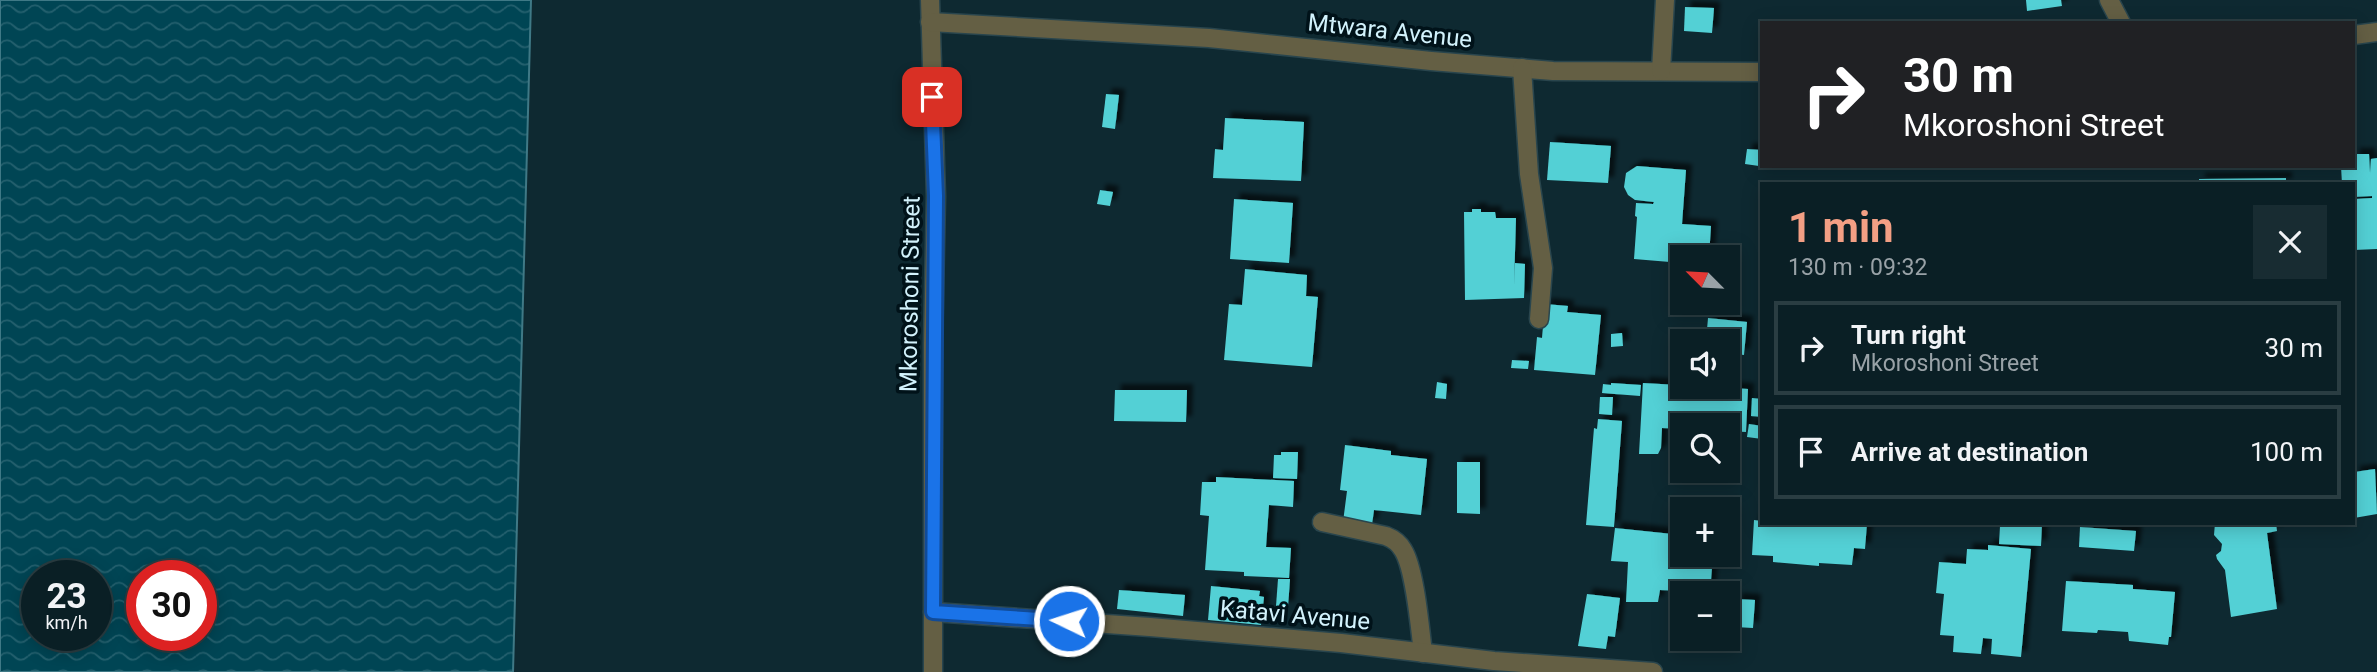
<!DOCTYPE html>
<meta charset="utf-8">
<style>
body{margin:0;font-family:Roboto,sans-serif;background:#182c32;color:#f1f3f6;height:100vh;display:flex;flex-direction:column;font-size:26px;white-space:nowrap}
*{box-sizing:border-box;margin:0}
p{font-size:23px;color:#99a2a7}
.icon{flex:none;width:38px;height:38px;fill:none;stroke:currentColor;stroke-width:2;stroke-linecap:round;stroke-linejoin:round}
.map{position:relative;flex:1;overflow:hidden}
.panel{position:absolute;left:1760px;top:182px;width:595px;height:343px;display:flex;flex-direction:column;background:#0a1f25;border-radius:0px;box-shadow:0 4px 18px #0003,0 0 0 2px #2a3d42}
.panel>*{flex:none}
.guide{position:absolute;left:1760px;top:21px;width:595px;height:147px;border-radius:0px;box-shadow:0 4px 18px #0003,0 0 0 2px #2a3d42;background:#202124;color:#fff;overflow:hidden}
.needle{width:46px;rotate:294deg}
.tools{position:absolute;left:1670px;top:245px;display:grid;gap:14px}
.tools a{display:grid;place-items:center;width:70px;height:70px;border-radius:0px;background:#0a1f25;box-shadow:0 4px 18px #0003,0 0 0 2px #2a3d42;font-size:35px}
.speed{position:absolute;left:21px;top:560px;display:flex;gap:14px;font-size:35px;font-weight:700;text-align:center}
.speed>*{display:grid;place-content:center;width:91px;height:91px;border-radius:50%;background:#0a1f25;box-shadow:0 4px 18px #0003,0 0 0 2px #2a3d42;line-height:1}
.speed small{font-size:18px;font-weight:400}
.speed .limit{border:10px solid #d22;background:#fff;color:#111}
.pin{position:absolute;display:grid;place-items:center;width:60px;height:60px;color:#fff;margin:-30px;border-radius:14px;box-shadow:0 4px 10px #0006}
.me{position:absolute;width:77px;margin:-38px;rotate:274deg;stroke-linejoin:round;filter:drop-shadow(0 0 5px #0008)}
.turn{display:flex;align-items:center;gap:24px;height:147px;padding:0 28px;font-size:32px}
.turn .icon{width:91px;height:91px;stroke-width:2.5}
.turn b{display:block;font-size:49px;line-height:60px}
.round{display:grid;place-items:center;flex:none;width:74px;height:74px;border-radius:0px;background:#182c32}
.summary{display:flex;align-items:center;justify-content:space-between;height:119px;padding:0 28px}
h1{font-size:42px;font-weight:700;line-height:52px;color:#f39f84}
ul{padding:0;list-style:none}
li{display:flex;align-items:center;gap:21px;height:94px;margin:0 14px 10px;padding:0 14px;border:4px solid #2a3d42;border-radius:0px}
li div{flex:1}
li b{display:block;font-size:26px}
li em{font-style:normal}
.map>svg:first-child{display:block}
</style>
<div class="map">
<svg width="2377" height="672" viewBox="0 0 2377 672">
<defs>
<pattern id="water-waves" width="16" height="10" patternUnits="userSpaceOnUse" patternTransform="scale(1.75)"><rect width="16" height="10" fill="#004554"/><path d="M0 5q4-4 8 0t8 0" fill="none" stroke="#24606e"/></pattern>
<filter id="shadow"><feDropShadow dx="6" dy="-6" stdDeviation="2" flood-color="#0009"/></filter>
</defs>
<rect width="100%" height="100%" fill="#0e2931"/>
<path fill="url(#water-waves)" stroke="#3f7986" stroke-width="2" fill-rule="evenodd" d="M 0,0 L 531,0 L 513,672 L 0,672 ZM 37,576 L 96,576 L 96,635 L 37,635 ZM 142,576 L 201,576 L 201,635 L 142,635 Z"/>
<g fill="#53d0d5" filter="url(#shadow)">
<path d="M 2026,0 L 2061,0 L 2062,6 L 2027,11 Z"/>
<path d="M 1685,7 L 1714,8 L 1712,33 L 1684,31 Z"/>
<path d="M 1106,94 L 1119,95 L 1115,129 L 1102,127 Z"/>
<path d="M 1225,118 L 1304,122 L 1301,181 L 1213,178 L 1215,149 L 1223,150 Z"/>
<path d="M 1550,142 L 1611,146 L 1608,183 L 1547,180 Z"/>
<path d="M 1747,149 L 1761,150 L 1759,166 L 1745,164 Z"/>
<path d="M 2354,154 L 2369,154 L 2370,173 L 2371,159 L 2377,158 L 2377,249 L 2354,250 L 2354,199 L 2372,198 L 2372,196 L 2354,197 L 2354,184 L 2342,184 L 2341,166 L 2354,166 Z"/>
<path d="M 1637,166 L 1686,170 L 1682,224 L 1711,226 L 1709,257 L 1682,257 L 1682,263 L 1634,259 L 1637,217 L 1635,216 L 1636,203 L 1653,204 L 1654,202 L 1635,200 L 1628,195 L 1624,187 L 1626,173 Z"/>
<path d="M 2286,178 L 2286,184 L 2199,184 L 2199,179 Z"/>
<path d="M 1100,190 L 1113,192 L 1110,206 L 1097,204 Z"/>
<path d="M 1234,199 L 1293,203 L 1289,263 L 1230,259 Z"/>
<path d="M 1472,209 L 1481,209 L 1481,212 L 1495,212 L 1496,218 L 1516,218 L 1514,286 L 1515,263 L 1525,264 L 1524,298 L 1465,300 L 1464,212 L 1472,212 Z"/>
<path d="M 1245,269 L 1307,275 L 1306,296 L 1318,297 L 1312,367 L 1224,360 L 1229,304 L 1242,305 Z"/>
<path d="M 1545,304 L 1568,306 L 1567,312 L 1601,315 L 1595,375 L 1534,370 L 1537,337 L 1542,338 Z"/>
<path d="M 1708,318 L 1747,322 L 1744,355 L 1727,353 L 1727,341 L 1706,341 Z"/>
<path d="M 1622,333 L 1623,346 L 1611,347 L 1611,334 Z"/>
<path d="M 1512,360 L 1529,361 L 1528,369 L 1511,368 Z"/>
<path d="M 1437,382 L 1447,384 L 1446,399 L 1435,398 Z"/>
<path d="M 1611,383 L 1641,385 L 1640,396 L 1602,393 L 1603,384 L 1611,385 Z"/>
<path d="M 1643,383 L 1748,389 L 1746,432 L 1727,431 L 1727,425 L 1682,425 L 1682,429 L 1662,428 L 1661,448 L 1658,454 L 1639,454 Z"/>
<path d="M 1115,390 L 1187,390 L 1186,422 L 1114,421 Z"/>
<path d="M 1600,397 L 1613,397 L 1612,415 L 1599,414 Z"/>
<path d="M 1752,398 L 1762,399 L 1762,417 L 1751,416 Z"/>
<path d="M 1598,419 L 1622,421 L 1614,527 L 1586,525 L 1594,428 L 1597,429 Z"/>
<path d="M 1749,424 L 1762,426 L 1762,439 L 1747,437 Z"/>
<path d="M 1345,445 L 1391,451 L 1391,455 L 1427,459 L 1421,515 L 1374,510 L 1372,525 L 1343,522 L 1347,491 L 1340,490 Z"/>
<path d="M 1281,452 L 1298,452 L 1297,479 L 1273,478 L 1274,455 L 1281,455 Z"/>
<path d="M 1457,462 L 1480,462 L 1480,514 L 1457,513 Z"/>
<path d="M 2375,469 L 2377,514 L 2354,518 L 2354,472 Z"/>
<path d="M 1216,477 L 1294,481 L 1293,507 L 1269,505 L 1266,547 L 1291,548 L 1289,578 L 1244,576 L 1244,572 L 1205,570 L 1209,516 L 1200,515 L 1202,482 L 1216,482 Z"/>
<path d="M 1754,520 L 1762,521 L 1762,523 L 1867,523 L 1865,549 L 1854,548 L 1852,565 L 1819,563 L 1819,566 L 1773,562 L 1773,556 L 1752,555 Z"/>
<path d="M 1993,523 L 2042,523 L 2041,546 L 1999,544 L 2000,526 L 1993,526 Z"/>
<path d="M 2215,523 L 2276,523 L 2277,531 L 2267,533 L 2277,609 L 2231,617 L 2225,570 L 2217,559 L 2216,555 L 2221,551 L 2222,544 L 2214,535 Z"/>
<path d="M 2080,527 L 2136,531 L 2134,551 L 2079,547 Z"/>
<path d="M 1615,528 L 1682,535 L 1682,555 L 1713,555 L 1710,593 L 1660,590 L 1658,602 L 1626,602 L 1628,562 L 1611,561 Z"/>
<path d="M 1988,545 L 2031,549 L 2021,657 L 1991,654 L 1992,639 L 1983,638 L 1981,654 L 1953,652 L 1954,636 L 1940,635 L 1944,594 L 1936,593 L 1939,562 L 1966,564 L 1967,549 L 1988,550 Z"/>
<path d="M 1278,579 L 1290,579 L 1288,607 L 1276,606 Z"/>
<path d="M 2066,581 L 2133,585 L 2133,589 L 2175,592 L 2171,637 L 2169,637 L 2168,645 L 2129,641 L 2128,632 L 2098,630 L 2097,633 L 2062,631 Z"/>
<path d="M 1211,586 L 1260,591 L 1259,596 L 1264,597 L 1261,625 L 1208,620 Z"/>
<path d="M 1119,590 L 1185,595 L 1183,616 L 1117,609 Z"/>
<path d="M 1587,594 L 1620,598 L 1615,637 L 1608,636 L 1606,649 L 1578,646 Z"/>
<path d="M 1736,599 L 1755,600 L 1753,628 L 1735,627 Z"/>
</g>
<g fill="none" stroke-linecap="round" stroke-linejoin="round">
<g stroke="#29454d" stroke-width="21">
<g id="minor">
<path d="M 930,0 L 936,196 L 933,343 L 933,672"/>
<path d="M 2109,0 L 2121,23"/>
<path d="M 930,22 L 1209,38 L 1431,61 L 1553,71 L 1762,72"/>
<path d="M 2354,35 L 2377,32"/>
<path d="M 1522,68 L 1529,174 L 1543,268 L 1539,319"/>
<path d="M 1661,71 L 1665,0"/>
<path d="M 1322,522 L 1386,536 C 1394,539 1399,543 1403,550 C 1415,569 1420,629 1423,653"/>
<path d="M 933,612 L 1150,627 L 1341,643 L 1494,661 L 1653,672"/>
</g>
</g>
<use href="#minor" stroke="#645f44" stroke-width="18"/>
</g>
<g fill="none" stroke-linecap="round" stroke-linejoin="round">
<g stroke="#114b97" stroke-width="18">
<path id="route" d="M 932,97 L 936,196 L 933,612 L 1069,621"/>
</g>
<use href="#route" stroke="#1a73e8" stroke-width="12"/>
</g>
<g text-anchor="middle" stroke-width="7" stroke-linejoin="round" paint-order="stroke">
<g font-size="24" fill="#d2f2fc" stroke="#001219">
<text transform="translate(1390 31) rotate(6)" y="8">Mtwara Avenue</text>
<text transform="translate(910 294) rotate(-89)" y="8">Mkoroshoni Street</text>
<text transform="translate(1295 615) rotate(5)" y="8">Katavi Avenue</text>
</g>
</g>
</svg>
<div class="tools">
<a><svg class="needle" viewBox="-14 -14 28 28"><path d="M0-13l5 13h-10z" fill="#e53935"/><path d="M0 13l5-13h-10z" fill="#99a2a7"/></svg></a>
<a><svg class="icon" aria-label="sound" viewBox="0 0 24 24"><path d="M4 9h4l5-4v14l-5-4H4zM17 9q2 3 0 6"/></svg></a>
<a><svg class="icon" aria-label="search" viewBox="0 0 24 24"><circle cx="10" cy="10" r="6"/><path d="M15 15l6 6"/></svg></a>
<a>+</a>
<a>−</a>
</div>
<div class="speed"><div>23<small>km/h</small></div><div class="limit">30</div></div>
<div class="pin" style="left:932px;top:97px;background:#d93025"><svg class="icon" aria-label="arrive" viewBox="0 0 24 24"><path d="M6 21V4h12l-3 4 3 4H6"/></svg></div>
<svg class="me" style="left:1069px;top:621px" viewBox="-20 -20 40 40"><circle r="17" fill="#1a73e8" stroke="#fff" stroke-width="3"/><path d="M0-11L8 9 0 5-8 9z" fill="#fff"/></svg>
<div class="guide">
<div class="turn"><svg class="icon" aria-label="right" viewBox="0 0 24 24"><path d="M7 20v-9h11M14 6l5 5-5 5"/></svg><div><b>30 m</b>Mkoroshoni Street</div></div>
</div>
<section class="panel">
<div class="summary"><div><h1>1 min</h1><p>130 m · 09:32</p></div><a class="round"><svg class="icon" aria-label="close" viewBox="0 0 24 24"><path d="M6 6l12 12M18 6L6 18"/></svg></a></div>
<ul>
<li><svg class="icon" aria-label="right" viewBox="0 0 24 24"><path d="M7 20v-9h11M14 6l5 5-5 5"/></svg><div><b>Turn right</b><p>Mkoroshoni Street</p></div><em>30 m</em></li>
<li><svg class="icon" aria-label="arrive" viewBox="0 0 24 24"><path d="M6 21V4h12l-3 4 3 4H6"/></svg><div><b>Arrive at destination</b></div><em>100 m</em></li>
</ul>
</section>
</div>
